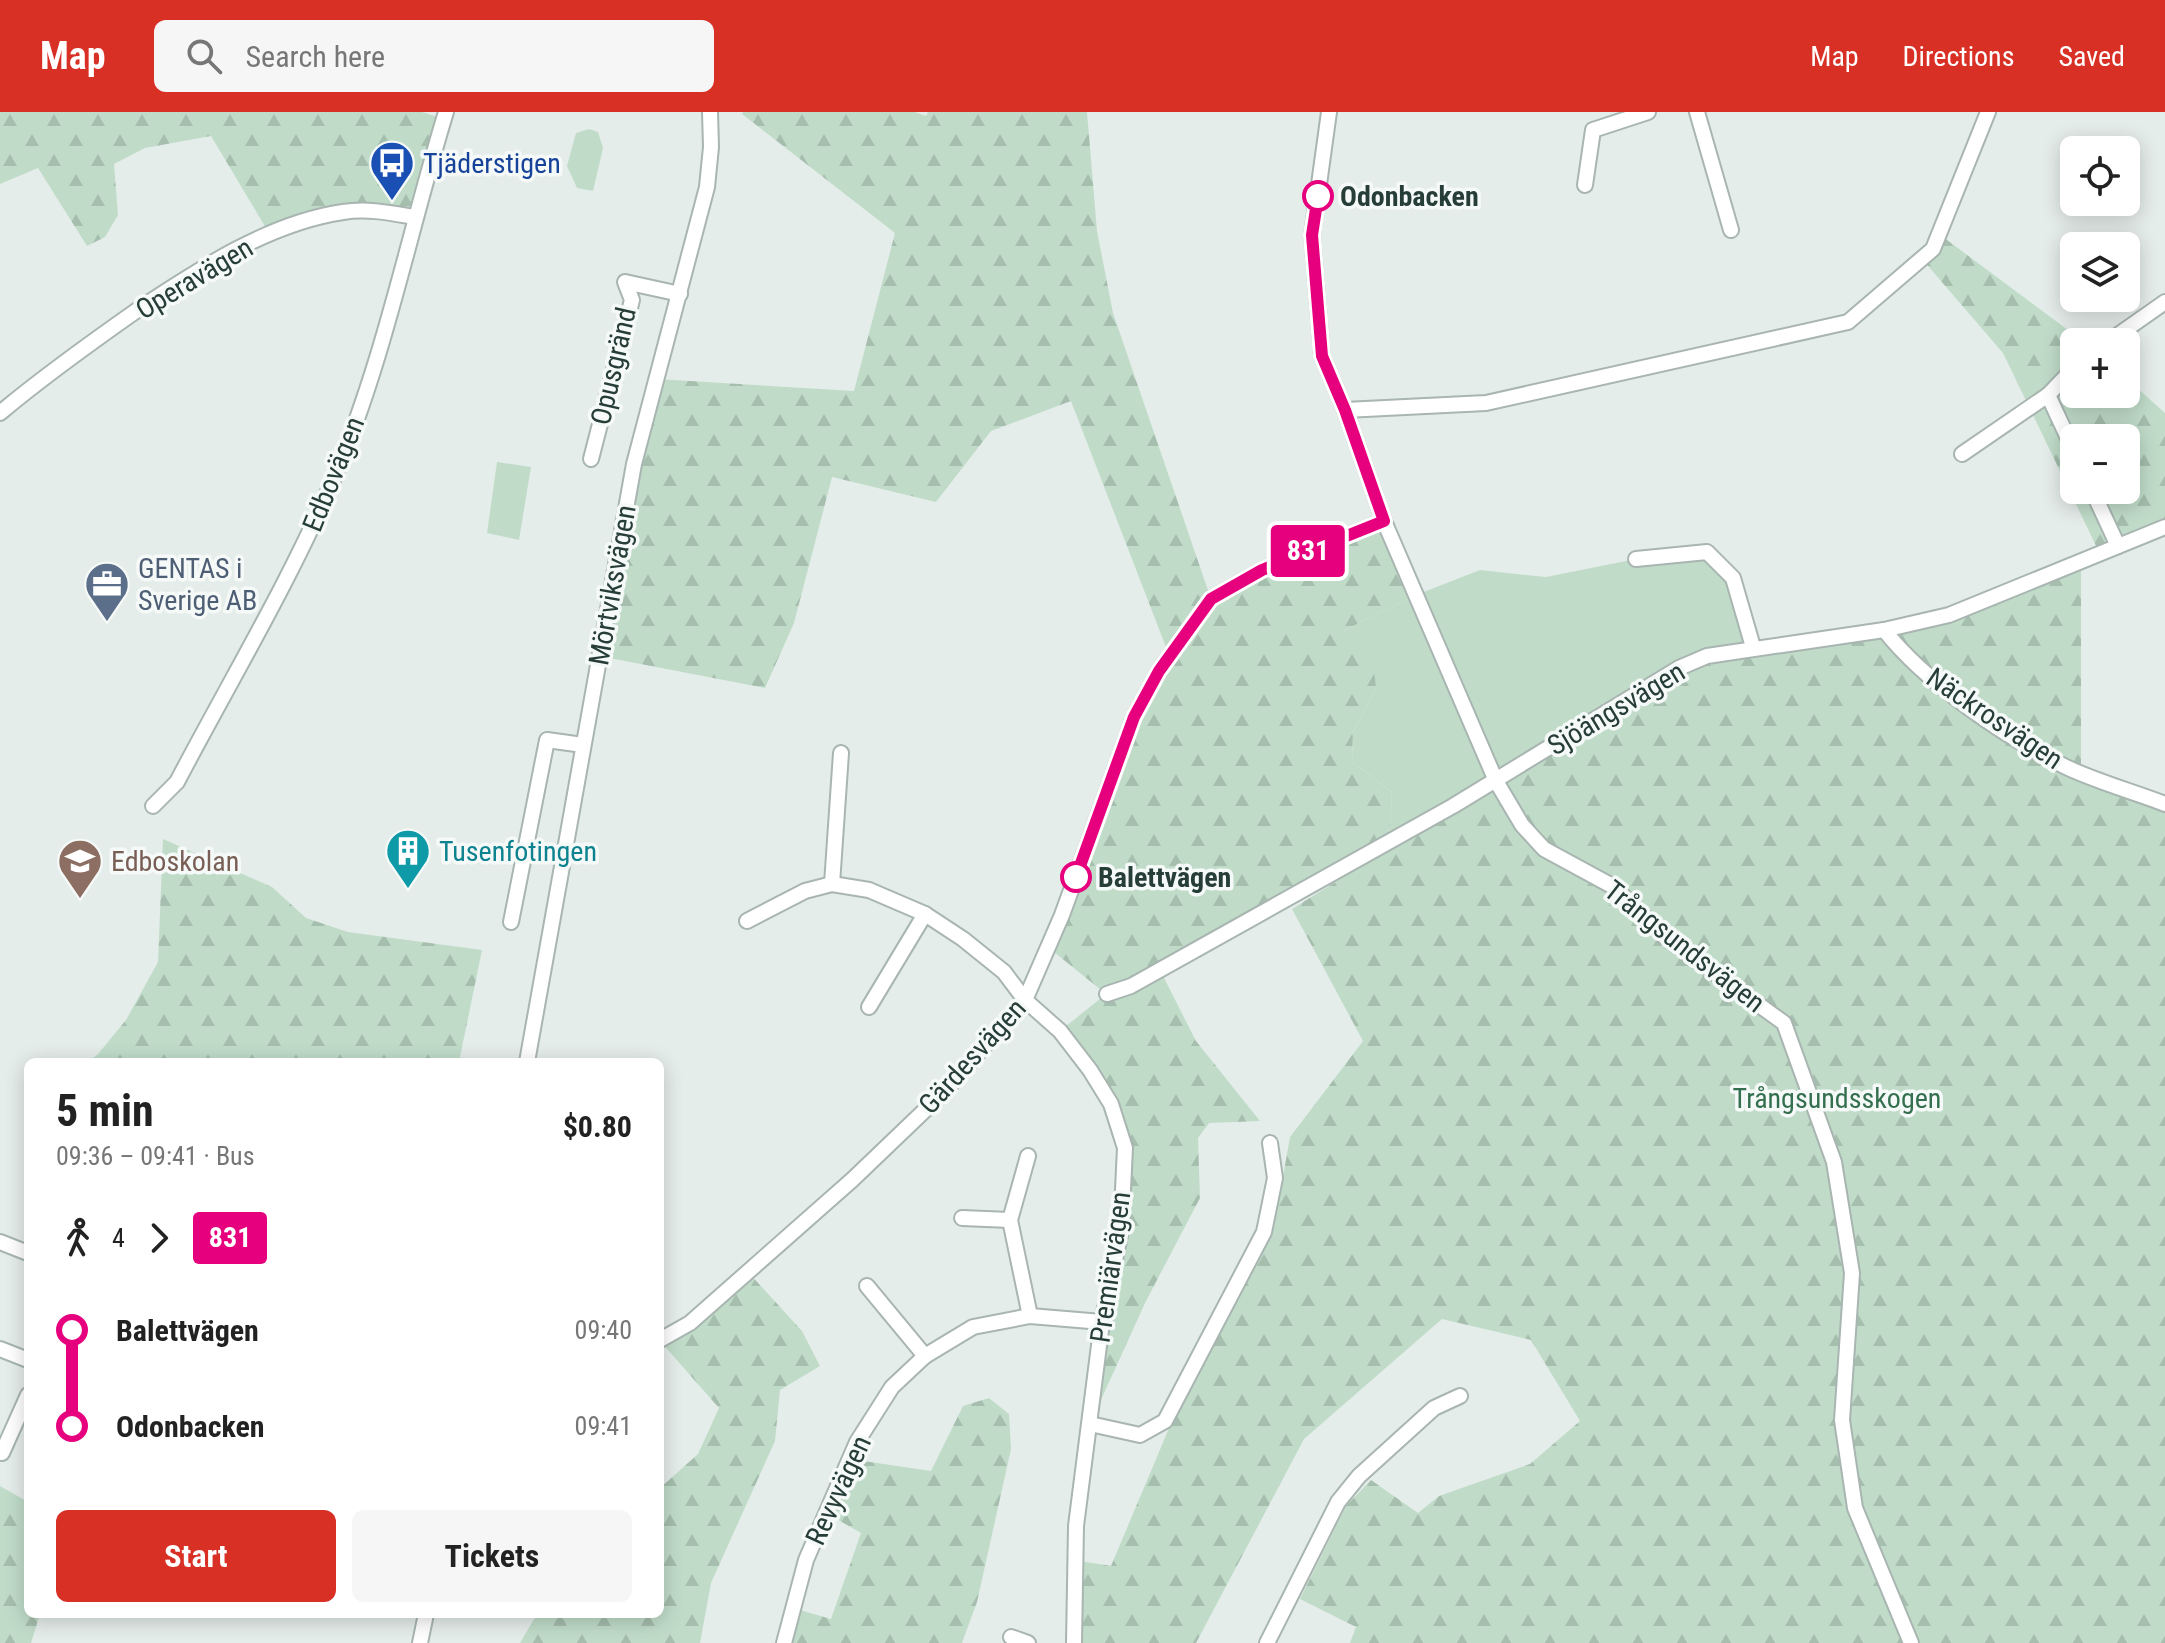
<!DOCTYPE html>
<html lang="en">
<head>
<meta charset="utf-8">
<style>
	body { margin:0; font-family:"Roboto Condensed",sans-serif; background:#f6f6f6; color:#222; height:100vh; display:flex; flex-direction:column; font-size:30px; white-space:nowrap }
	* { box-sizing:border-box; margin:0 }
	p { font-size:26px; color:#767676 }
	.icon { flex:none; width:44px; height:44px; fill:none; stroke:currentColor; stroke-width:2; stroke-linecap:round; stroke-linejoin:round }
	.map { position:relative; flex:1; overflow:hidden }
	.details { position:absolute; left:24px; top:946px; width:640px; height:560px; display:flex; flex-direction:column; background:#fff; border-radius:12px; box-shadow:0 4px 20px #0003 }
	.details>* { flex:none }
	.badge { padding:0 16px; border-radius:6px; font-size:28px; line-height:52px }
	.buttons { position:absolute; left:2060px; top:24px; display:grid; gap:16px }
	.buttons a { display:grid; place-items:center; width:80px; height:80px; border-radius:12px; background:#fff; box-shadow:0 4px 20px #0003; font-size:40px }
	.map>.badge { position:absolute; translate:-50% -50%; box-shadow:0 0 0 4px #fff }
	.legs { display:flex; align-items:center; gap:12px; height:88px; padding:0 32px; font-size:26px }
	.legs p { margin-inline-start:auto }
	.overview { display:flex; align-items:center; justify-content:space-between; height:136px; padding:0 32px }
	h1 { font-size:44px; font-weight:700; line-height:60px }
	.action { display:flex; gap:16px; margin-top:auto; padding:16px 32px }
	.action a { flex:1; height:92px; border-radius:12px; background:#d93025; color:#fff; font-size:32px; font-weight:700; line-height:92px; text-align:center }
	.action a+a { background:#f6f6f6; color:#222 }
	ul { padding:0 32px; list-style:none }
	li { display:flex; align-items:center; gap:28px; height:96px; font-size:30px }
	li i { display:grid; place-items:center; width:12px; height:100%; margin:0 10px; background:currentColor }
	li i::after { content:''; width:20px; height:20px; margin:-10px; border:6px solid; border-radius:50%; background:#fff }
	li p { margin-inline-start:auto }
	li:first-child i { background:linear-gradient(#0000 50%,currentColor 0) }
	li:last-child i { background:linear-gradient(currentColor 50%,#0000 0) }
	header { display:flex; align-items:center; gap:48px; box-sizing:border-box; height:112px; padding:0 40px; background:#d93025; color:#fff }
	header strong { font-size:38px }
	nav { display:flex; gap:44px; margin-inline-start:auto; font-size:28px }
	.search { width:560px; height:72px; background:#f6f6f6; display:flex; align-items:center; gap:20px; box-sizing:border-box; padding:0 28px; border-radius:12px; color:#767676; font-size:30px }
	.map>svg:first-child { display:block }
</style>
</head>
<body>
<header>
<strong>Map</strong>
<div class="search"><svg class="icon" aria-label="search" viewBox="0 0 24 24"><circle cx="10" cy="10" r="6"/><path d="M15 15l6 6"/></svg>Search here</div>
<nav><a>Map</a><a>Directions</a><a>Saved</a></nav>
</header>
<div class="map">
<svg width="2165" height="1531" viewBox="0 0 2165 1531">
	<defs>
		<pattern id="forest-firs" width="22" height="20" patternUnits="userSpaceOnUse" patternTransform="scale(2)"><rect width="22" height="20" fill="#c0dcc9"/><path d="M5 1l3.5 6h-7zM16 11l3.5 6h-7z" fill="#a5bead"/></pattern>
	</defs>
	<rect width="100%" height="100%" fill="#e5edea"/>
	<!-- green -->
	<g fill="#c0dcc9">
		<path d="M589,17L598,20L603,36L593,79L577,76L567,54L576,21Z"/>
		<path d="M497,350L531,355L519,428L487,421Z"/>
		<path d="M1707,440L1733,466L1753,535L1389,729L1392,680L1352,650L1353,620L1376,576L1343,519L1416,483L1480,458L1546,465L1636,447Z"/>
	</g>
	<!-- forest -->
	<g fill="url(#forest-firs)" fill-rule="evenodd">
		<path d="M0,0H422L444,7L415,105L373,98L269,121L211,24L145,36L114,52L118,103L105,125L87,134L38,56L0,72Z"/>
		<path d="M743,0H915L926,4L928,0H1087L1097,119L1113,201L1211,487L1384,409L1416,483L1343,519L1372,540L1376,576L1353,620L1352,650L1392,680L1389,729L1160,858L1196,929L1260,1009L1209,1011L1198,1026L1200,1086L1146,1189L1090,1312L1121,1119L1125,1036L1111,992L1060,919L1106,882L1049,836L1134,605L1169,543L1071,289L991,319L936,390L832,365L794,511L765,576L599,544L657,267L854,279L895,121L742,2Z"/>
		<path d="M1939,122L2084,230H2074V282H2126V266L2165,301V415L2100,442L2003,241L1922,147ZM2074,326H2126V378H2074Z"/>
		<path d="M2081,450V660L2165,692V1531H1350L1356,1515L1300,1487L1346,1394L1371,1368L1418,1401L1439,1384L1530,1352L1580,1309L1531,1228L1442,1207L1304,1327L1196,1531H1075L1073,1448L1111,1454L1175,1302L1256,1152L1276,1104L1290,1025L1363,929L1292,797L1679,556L1949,503Z"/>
		<path d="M163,727L272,775L306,806L348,820L482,838L459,950H88L98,942L126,908L158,850Z"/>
		<path d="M748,1160L802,1219L820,1254L780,1278L775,1329L711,1471L700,1531H520L537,1502H660V1376L698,1342L719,1296L660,1229Z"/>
		<path d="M989,1286L1009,1302L1011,1337L977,1490L962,1531H790L793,1496L831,1507L861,1421L826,1401L850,1347L931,1359L963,1294Z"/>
		<path d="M0,1374L28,1390V1502H40L31,1531H0Z"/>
	</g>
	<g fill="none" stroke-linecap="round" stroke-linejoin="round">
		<!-- street casing -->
		<g stroke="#a8b5b1" stroke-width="18">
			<g id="street">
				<path d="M1329,0L1312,123L1322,244L1345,298L1384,409L1496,669L1522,713L1544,737L1614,775L1665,825L1784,911L1834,1050L1852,1161L1842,1308L1855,1396L1911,1531"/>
				<path d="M1697,0L1731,118"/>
				<path d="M1585,73L1593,18L1648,0"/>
				<path d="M2108,230L2165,190"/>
				<path d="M2048,283L2074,339"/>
				<path d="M1345,298L1486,291L1848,210L1933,137L1988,0"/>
				<path d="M0,301C44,264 89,232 136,199C198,158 268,111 343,100C367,96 391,101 415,105"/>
				<path d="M1962,342L2048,283L2074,256"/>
				<path d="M591,347L632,188L625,170L680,182"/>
				<path d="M2092,378L2118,434"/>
				<path d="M1636,447L1707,440L1733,466L1753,535"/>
				<path d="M1884,518C1926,571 2005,625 2066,655C2095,669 2134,680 2165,692"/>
				<path d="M153,694L177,670C231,567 291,468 336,361C385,245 409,120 446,0"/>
				<path d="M832,772L841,641"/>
				<path d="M747,809L805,779L832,772L869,778L925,802L963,827L1004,860L1025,888L1060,919L1090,958L1111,992L1125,1036L1121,1119L1102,1210L1076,1414L1074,1531"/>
				<path d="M511,810L547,628L583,633"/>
				<path d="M1107,882L1131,874L1453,694L1679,556L1707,544L1884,518L1949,503L2165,415"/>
				<path d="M869,895L925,802"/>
				<path d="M527,950L634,352L707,75L711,35L710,0"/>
				<path d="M1028,1044L1010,1108L1030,1204"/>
				<path d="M962,1106L1010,1108"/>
				<path d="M0,1130L28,1141"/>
				<path d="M867,1174L925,1244"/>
				<path d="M660,1228L690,1211L852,1068L945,979L1025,888L1062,803L1134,605L1159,559L1211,487L1262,458L1384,409"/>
				<path d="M0,1237L28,1248"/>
				<path d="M1090,1312L1140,1323L1165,1309L1264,1120L1275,1066L1270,1031"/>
				<path d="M2,1341L28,1283"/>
				<path d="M1011,1525L1028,1531"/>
				<path d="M420,1531L426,1502"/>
				<path d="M784,1531L806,1448L857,1330L892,1275L925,1244L973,1215L1030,1204L1102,1210"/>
				<path d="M1267,1531L1338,1390L1359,1364L1434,1296L1460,1284"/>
			</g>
		</g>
		<!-- street -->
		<use href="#street" stroke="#fff" stroke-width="14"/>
	</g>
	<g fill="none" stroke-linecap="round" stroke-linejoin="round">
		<!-- line-1 casing -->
		<g stroke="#fff" stroke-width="18">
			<path id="line-1" d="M1076,765L1134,605L1159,559L1211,487L1262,458L1384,409L1345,298L1322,244L1312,123L1318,84"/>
		</g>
		<!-- line-1 -->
		<use href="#line-1" stroke="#e6007e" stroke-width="12"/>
	</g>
	<!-- icons -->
	<defs>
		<g id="bus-pin" transform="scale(2.3)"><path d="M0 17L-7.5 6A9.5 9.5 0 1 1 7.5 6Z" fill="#1a4fb4" stroke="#f5f9f8"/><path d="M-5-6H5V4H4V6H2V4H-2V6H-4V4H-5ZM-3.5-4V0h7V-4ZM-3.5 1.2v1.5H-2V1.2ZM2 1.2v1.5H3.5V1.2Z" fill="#fff"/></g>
		<g id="office-pin" transform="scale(2.3)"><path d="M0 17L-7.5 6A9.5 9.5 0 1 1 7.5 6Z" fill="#5c6f8a" stroke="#f5f9f8"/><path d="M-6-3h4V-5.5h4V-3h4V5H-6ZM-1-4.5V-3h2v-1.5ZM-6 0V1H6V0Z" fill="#fff"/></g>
		<g id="building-pin" transform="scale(2.3)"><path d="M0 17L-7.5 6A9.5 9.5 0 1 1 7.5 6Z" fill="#0f9aa8" stroke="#f5f9f8"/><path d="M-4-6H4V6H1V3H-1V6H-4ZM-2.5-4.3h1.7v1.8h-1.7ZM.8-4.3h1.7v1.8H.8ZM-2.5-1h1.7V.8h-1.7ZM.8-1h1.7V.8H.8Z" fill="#fff"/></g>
		<g id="school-pin" transform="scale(2.3)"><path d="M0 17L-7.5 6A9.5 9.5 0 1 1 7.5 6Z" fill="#8d6e63" stroke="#f5f9f8"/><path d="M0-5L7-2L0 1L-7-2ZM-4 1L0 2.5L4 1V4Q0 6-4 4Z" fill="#fff"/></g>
	</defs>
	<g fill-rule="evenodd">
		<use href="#bus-pin" x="392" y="51"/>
		<use href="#office-pin" x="107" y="472"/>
		<use href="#building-pin" x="408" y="739"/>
		<use href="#school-pin" x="80" y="749"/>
	</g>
	<!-- markers -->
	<g fill="#fff" stroke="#e6007e" stroke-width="4">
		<circle cx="1318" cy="84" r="14"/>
		<circle cx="1076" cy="765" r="14"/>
	</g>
	<g text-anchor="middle" stroke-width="7" stroke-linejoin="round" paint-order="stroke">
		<!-- transit labels -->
		<g font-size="28" fill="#164399" stroke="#f5f9f8" text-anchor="start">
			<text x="423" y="61">Tjäderstigen</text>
		</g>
		<!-- stop labels -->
		<g font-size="28" font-weight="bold" fill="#263d38" stroke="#f5f9f8" text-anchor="start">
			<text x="1340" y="94">Odonbacken</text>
			<text x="1098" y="775">Balettvägen</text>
		</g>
		<!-- street labels -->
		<g font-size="28" fill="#263d38" stroke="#f5f9f8">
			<text transform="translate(194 166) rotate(-31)" y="10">Operavägen</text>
			<text transform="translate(613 254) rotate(-77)" y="10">Opusgränd</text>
			<text transform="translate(333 362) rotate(-68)" y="10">Edbovägen</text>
			<text transform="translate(612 473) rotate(-80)" y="10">Mörtviksvägen</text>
			<text transform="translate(1616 596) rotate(-31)" y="10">Sjöängsvägen</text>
			<text transform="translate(1995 606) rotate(34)" y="10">Näckrosvägen</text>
			<text transform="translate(1685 834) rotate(38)" y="10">Trångsundsvägen</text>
			<text transform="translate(972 944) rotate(-48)" y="10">Gärdesvägen</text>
			<text transform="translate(1110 1155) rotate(-82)" y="10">Premiärvägen</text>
			<text transform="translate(838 1378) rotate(-65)" y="10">Revyvägen</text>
		</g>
		<!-- service labels -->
		<g font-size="28" fill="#4e5e75" stroke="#f5f9f8" text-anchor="start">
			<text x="138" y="466">GENTAS i<tspan x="138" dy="32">Sverige AB</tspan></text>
		</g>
		<!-- culture labels -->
		<g font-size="28" fill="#0d838f" stroke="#f5f9f8" text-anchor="start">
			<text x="439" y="749">Tusenfotingen</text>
		</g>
		<!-- education labels -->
		<g font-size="28" fill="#785e54" stroke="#f5f9f8" text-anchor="start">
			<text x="111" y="759">Edboskolan</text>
		</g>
		<!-- park labels -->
		<g font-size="28" fill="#34704f" stroke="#f5f9f8">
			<text x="1837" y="996">Trångsundsskogen</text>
		</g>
	</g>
</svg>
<div class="buttons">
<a><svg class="icon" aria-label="locate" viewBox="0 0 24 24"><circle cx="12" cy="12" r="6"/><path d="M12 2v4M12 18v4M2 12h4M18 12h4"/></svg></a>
<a><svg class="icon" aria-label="layers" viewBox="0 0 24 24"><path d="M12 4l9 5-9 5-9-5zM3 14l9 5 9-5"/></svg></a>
<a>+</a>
<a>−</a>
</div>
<b class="badge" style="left:1308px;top:439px;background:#e6007e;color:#fff">831</b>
<section class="details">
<div class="overview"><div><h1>5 min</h1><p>09:36 – 09:41 · Bus</p></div><b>$0.80</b></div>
<div class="legs"><svg class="icon" aria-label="walk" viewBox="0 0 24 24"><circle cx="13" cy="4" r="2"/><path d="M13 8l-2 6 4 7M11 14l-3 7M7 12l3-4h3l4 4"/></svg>4<svg class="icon" aria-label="forward" viewBox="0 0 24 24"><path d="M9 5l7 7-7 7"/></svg><b class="badge" style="background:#e6007e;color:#fff">831</b></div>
<ul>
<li><i style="color:#e6007e"></i><b>Balettvägen</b><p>09:40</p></li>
<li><i style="color:#e6007e"></i><b>Odonbacken</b><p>09:41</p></li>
</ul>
<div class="action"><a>Start</a><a>Tickets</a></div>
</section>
</div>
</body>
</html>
